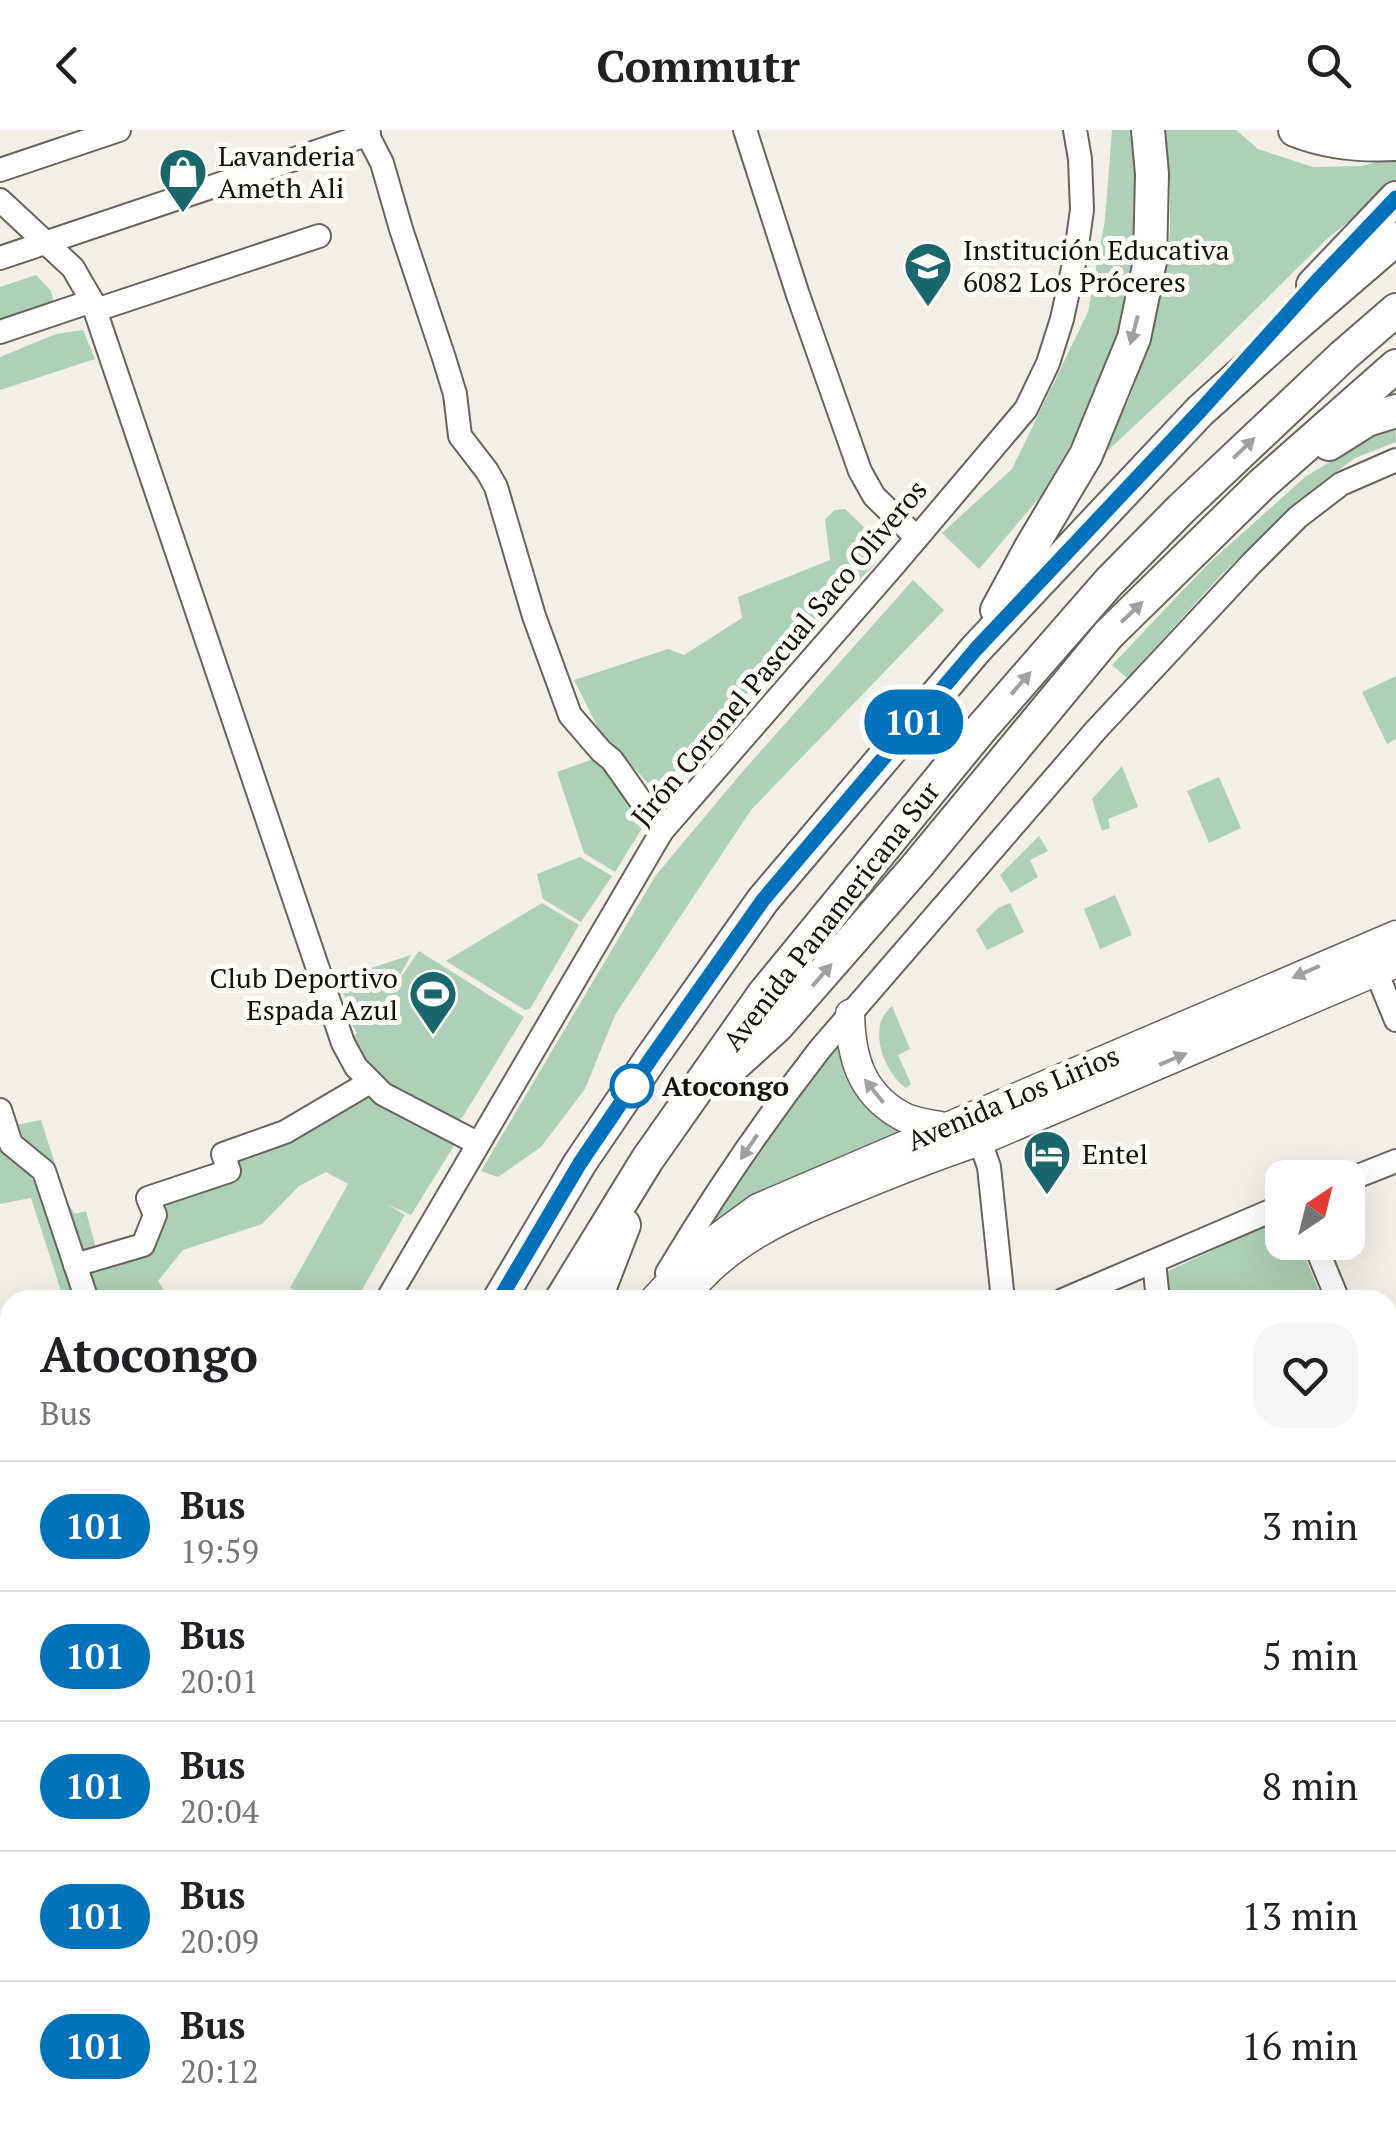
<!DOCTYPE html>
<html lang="en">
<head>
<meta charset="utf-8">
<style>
	body { margin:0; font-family:"PT Serif",serif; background:#f6f6f6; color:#202124; height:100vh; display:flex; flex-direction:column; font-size:38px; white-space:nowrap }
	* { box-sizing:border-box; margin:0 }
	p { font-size:32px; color:#757577 }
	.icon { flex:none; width:55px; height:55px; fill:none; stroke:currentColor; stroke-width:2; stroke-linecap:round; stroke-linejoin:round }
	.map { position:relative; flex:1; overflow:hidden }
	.sheet { position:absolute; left:0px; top:1160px; width:1398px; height:842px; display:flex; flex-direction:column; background:#fff; border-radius:30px 30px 0 0; box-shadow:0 10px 40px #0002 }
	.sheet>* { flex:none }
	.badge { padding:0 20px; border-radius:32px; font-size:35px; line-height:65px }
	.needle { width:65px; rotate:35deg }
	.fabs { position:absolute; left:1265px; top:1030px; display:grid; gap:20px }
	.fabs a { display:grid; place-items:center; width:100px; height:100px; border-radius:20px; background:#fff; box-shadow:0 10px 40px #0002; font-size:50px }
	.map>.badge { position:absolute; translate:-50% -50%; box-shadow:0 0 0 5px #fff }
	.round { display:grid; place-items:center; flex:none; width:105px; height:105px; border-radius:30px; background:#f6f6f6 }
	.overview { display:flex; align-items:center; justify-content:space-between; height:170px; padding:0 40px }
	h1 { font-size:48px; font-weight:700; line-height:75px }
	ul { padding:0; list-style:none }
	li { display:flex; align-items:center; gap:30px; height:130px; padding:0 40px; border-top:2px solid #e0e0e0 }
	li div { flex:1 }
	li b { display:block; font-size:38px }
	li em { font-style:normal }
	li .badge { min-width:110px; font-weight:700; text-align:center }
	header { display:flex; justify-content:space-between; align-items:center; height:130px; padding:0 40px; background:#fff; font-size:45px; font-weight:700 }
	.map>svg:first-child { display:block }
</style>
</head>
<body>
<header><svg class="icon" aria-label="back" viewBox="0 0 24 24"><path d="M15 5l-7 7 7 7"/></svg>Commutr<svg class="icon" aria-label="search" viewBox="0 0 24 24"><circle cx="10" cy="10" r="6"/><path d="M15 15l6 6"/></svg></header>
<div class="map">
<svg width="1396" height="2002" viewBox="0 0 1396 2002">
	<rect width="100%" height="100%" fill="#f2efe8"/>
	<!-- green -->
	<g fill="#aecfb8">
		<path d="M1112,0H1131L1140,30L1136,130L1119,204L1088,285L1040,367L979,439L942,403L1012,339L1088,182L1105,90Z"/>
		<path d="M1163,0H1236L1258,19L1313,37L1362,36L1396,27V54L1328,108L1196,238L1102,326L1129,269L1150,214L1163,156L1170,103V52Z"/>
		<path d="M36,145L51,161L54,174L0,193V157Z"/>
		<path d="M83,200L95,229L0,260V227L56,204Z"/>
		<path d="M1395,296L1396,312L1355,328L1322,352L1269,399L1222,444L1127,548L1112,535L1208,434L1305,347L1351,319Z"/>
		<path d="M845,379C866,400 877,403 874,435L765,544L656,662L599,600L574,550L668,519L684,525L742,488L738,467L830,430L825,389L835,380Z"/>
		<path d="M913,450L944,480L751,680L615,885L585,959L541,1017L498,1047L481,1041L656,745L744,640Z"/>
		<path d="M1396,546V609L1387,614L1362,562Z"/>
		<path d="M599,627L643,691L641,700L615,742L584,723L557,642Z"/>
		<path d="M1122,636L1138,677L1108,689L1110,698L1102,701L1092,669Z"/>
		<path d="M1219,647L1241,698L1209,713L1187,661Z"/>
		<path d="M1039,706L1048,721L1030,730L1038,747L1011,763L1000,745Z"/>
		<path d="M580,727L612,746L581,792L543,769L537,744Z"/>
		<path d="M1115,765L1132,805L1100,819L1084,779Z"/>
		<path d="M542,773L579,795L530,879L525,880L446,831Z"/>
		<path d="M1010,773L1024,802L987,820L976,800L998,778Z"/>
		<path d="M419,821L524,887L462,988L457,990L444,987L387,952L367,933L351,908L357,903L350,891L368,878L379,875L374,873L352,884L337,849L411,825L392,860Z"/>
		<path d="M892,876L910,919L898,925L911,954L906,958C887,944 873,912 882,889C884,884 888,880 892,876Z"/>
		<path d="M838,917L844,920L903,997V1003L708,1098L776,991L833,918Z"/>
		<path d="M363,956L455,1014L411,1085L387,1074L405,1085L356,1170H310L290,1158L348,1054L326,1042L299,1056L262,1094L183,1120L158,1151L170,1170H96L83,1137L145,1120L162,1069Z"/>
		<path d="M41,990L67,1072L75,1084L86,1081L98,1126L77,1132L31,1022L17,995Z"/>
		<path d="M0,999L16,1031L32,1048L54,1087L74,1170H64L31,1068L0,1074Z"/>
		<path d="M1282,1088V1112L1299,1113L1323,1170H1170L1168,1141Z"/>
		<path d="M10,1347V1498L0,1495V1350Z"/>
	</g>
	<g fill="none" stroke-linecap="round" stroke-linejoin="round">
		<!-- minor casing -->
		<g stroke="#67645e" stroke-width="26">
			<g id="minor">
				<path d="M365,0L382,33L401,99L444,228L455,264L460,306L487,341L496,357L534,486L570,585L601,621L612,630L662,701"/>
				<path d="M745,0L798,165L860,341L874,366L917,408"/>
				<path d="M0,40L119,0"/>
				<path d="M0,70L73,138L92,171L343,913L356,937L383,964L477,1013"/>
				<path d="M0,128L369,4"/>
				<path d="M96,180L319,106"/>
				<path d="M0,202L92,171"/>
				<path d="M1371,829L1396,890"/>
				<path d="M0,980L11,1014L44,1041L87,1170"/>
				<path d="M980,1011L989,1037L1003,1170"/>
				<path d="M1348,1050L1396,1031"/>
				<path d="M1314,1112L1338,1170"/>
				<path d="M1154,1132L1158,1170"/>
				<path d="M75,1135L143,1115L155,1085L148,1068L229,1041L223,1024L285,1002L370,952"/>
				<path d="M667,1143C713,1066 765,990 820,919L1096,600L1251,434L1298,387L1341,354L1396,330"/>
				<path d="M387,1170L662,701L894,435L1026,279L1048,233L1062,189L1075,129L1082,80L1080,29L1075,0"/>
				<path d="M1063,1170L1282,1076"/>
				<path d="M1388,1287L1396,1307"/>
				<path d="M1388,1376L1396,1375"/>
				<path d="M1388,1535L1396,1534"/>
				<path d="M1388,1699L1396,1698"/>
				<path d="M1388,1852L1396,1851"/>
				<path d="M446,1992L447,2002"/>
				<path d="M1071,1992L1072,2002"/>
				<path d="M1228,1992L1229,2002"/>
				<path d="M45,2002L48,1992"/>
				<path d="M268,2002L271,1992"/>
				<path d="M410,2002L414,1992"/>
				<path d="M1370,2002L1396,2000"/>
			</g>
		</g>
		<!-- major casing -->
		<g stroke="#67645e" stroke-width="31">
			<g id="major">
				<path d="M850,884C851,926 860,962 900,985C913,993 931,994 946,997"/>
				<path d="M654,1170L698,1122L758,1078L1396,805"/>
				<path d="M683,1170C724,1111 792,1084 856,1058C897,1041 938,1025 980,1011L1396,833"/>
				<path d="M0,1519L10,1523"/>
				<path d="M598,1992L599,2002"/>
				<path d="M680,1992V2002"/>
			</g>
		</g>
		<!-- highway casing -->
		<g stroke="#67645e" stroke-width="36">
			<g id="highway">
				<path d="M1295,0C1328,13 1361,16 1396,14"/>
				<path d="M1313,155L1396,68"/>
				<path d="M1329,314L1367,290L1396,281"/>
				<path d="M997,480L1030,419L1086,325L1134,208L1150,131L1152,44L1148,0"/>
				<path d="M722,946L777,896L917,736L1108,505L1261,355L1396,236"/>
				<path d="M499,1170L580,1033L652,927L763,770L976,519L1200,281L1288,202L1396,109"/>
				<path d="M561,1170L647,1030L763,865L980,600L1109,452L1181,379L1343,226L1396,180"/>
				<path d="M595,1170L624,1095"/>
				<path d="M0,1554L10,1555"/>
				<path d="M135,2002L138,1992"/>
				<path d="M189,2002L192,1992"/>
			</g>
		</g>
		<!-- minor -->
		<use href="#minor" stroke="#fff" stroke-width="22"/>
		<!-- major -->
		<use href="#major" stroke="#fff" stroke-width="28"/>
		<!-- highway -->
		<use href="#highway" stroke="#fff" stroke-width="32"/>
	</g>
	<!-- one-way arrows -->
	<defs><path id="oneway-solid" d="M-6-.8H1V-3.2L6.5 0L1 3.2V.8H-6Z" transform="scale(2.5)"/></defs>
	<g fill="#a1a09f">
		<use href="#oneway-solid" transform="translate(1134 200) rotate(105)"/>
		<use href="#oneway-solid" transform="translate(1244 318) rotate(-44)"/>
		<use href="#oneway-solid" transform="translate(1132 482) rotate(-44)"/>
		<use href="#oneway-solid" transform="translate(1021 553) rotate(-49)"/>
		<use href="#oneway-solid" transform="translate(1306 842) rotate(156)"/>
		<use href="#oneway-solid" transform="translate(822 845) rotate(-49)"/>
		<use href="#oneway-solid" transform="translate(1173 929) rotate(-23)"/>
		<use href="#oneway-solid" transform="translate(874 961) rotate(-129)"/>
		<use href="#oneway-solid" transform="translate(749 1017) rotate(124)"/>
	</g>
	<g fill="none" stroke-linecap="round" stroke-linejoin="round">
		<!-- line casing -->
		<g stroke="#fff" stroke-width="22">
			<path id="line" d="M499,1170L580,1033L652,927L763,770L976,519L1200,281L1317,151L1396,68"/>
		</g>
		<!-- line -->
		<use href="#line" stroke="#0072bc" stroke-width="15"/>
	</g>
	<!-- icons -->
	<defs>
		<g id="shop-pin" transform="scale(2.5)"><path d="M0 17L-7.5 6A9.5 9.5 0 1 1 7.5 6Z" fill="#19676b" stroke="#fffdf8"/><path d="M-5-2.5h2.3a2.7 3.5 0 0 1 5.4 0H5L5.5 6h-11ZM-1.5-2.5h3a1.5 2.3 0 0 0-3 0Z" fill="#fff"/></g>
		<g id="school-pin" transform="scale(2.5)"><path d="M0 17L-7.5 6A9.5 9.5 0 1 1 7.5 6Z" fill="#19676b" stroke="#fffdf8"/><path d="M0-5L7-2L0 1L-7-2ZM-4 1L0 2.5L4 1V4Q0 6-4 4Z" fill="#fff"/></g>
		<g id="stadium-pin" transform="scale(2.5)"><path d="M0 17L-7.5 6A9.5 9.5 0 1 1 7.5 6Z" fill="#19676b" stroke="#fffdf8"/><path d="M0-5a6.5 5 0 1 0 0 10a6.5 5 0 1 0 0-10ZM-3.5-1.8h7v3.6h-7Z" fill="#fff"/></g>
		<g id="hotel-pin" transform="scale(2.5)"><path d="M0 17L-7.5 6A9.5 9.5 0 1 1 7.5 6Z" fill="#19676b" stroke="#fffdf8"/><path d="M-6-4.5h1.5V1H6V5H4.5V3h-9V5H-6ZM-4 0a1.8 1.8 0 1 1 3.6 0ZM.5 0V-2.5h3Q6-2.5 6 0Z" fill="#fff"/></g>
	</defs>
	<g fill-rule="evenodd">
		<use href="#shop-pin" x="183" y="42"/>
		<use href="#school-pin" x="928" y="136"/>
		<use href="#stadium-pin" x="433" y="864"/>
		<use href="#hotel-pin" x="1047" y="1024"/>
	</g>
	<!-- markers -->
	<circle fill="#fff" stroke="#0072bc" stroke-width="5" cx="632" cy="956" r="20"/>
	<g text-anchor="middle" stroke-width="10" stroke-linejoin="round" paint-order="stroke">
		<!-- poi labels -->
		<g font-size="28" fill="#141210" stroke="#fffdf8" text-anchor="start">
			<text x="218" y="36">Lavanderia<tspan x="218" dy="32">Ameth Ali</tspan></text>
			<text x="963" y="130">Institución Educativa<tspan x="963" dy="32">6082 Los Próceres</tspan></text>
			<text x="398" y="858" text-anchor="end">Club Deportivo<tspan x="398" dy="32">Espada Azul</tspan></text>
			<text x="1082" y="1034">Entel</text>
		</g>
		<!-- street labels -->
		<g font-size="28" fill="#141210" stroke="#fffdf8">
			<text transform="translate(779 523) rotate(-50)" y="10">Jirón Coronel Pascual Saco Oliveros</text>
			<text transform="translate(831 786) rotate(-52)" y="10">Avenida Panamericana Sur</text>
			<text transform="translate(1013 968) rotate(-23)" y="10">Avenida Los Lirios</text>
		</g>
		<!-- stop labels -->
		<g font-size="28" font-weight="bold" fill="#141210" stroke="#fffdf8" text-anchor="start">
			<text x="662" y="966">Atocongo</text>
		</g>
	</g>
</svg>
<div class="fabs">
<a><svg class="needle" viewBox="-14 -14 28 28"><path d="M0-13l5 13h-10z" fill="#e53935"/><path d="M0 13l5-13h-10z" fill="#757577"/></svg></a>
</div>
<b class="badge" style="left:914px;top:592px;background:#0072bc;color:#fff">101</b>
<section class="sheet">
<div class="overview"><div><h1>Atocongo</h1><p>Bus</p></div><a class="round"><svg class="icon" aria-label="heart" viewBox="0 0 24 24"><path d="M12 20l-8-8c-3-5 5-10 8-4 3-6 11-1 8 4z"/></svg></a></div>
<ul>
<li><span class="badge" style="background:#0072bc;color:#fff">101</span><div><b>Bus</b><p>19:59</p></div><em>3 min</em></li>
<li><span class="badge" style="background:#0072bc;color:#fff">101</span><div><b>Bus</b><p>20:01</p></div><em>5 min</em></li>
<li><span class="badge" style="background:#0072bc;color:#fff">101</span><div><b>Bus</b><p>20:04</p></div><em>8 min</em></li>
<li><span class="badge" style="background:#0072bc;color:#fff">101</span><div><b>Bus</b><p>20:09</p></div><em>13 min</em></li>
<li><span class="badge" style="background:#0072bc;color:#fff">101</span><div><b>Bus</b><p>20:12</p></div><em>16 min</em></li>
</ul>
</section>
</div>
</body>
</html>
